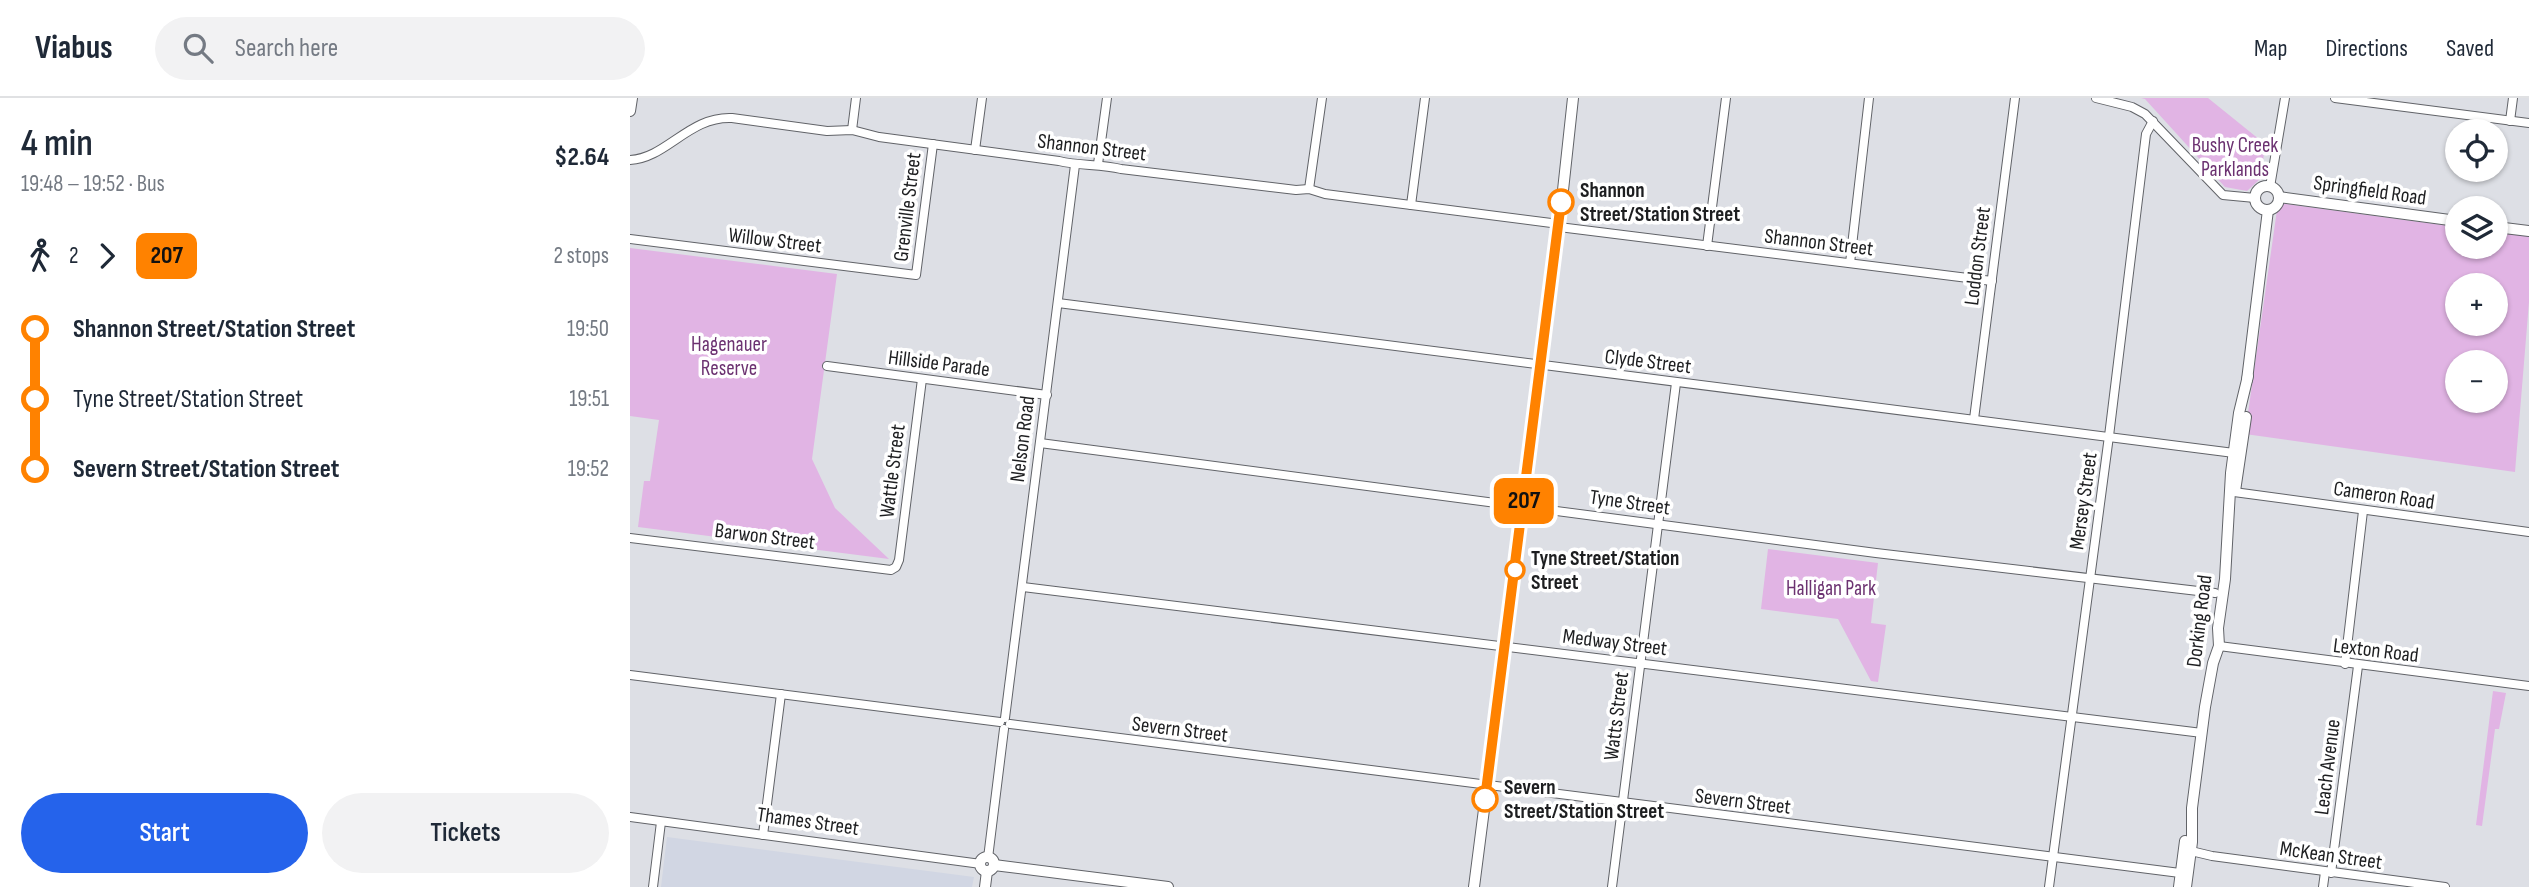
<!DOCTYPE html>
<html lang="en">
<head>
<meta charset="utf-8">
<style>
	body { margin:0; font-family:"Sofia Sans Condensed",sans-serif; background:#f2f2f3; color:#1f2937; height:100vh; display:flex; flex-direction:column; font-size:26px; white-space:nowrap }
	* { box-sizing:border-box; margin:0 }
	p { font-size:23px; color:#747a83 }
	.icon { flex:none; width:38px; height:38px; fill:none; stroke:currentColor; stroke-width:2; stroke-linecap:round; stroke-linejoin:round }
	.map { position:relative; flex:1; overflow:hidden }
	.sheet { display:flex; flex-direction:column; background:#fff; width:630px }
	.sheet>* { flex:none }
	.badge { padding:0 14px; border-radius:10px; font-size:24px; line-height:46px }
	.buttons { position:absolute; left:1815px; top:21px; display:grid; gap:14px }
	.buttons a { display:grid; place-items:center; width:63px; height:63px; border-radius:50%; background:#fff; box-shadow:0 2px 5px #0004; font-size:35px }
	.map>.badge { position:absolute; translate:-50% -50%; box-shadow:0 0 0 4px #fff }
	.legs { display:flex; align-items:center; gap:10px; height:77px; padding:0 21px; font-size:23px }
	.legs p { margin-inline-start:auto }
	.overview { display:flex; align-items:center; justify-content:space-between; height:119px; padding:0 21px }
	h1 { font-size:38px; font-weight:600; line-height:52px }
	.primary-button { display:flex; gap:14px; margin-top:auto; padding:14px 21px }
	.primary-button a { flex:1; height:80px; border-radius:42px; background:#2563eb; color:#fff; font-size:28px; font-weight:600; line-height:80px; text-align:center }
	.primary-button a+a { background:#f2f2f3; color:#1f2937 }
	ul { padding:0 21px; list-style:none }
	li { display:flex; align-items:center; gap:24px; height:70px; font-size:26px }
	li i { display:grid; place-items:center; width:10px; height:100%; margin:0 9px; background:currentColor }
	li i::after { content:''; width:18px; height:18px; margin:-9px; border:5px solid; border-radius:50%; background:#fff }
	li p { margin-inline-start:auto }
	li:first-child i { background:linear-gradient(#0000 50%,currentColor 0) }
	li:last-child i { background:linear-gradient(currentColor 50%,#0000 0) }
	header { display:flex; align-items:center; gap:42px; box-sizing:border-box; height:98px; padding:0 35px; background:#fff; border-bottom:2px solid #e0e1e3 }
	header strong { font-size:33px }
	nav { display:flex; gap:38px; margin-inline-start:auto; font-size:24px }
	.search { width:490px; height:63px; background:#f2f2f3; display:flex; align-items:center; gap:18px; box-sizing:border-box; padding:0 24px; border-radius:38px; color:#747a83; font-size:26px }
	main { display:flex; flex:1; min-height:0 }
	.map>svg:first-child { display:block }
</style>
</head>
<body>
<header>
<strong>Viabus</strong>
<div class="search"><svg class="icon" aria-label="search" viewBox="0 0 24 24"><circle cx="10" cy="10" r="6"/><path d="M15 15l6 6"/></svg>Search here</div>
<nav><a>Map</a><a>Directions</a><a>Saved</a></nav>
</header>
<main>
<section class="sheet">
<div class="overview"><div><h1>4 min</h1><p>19:48 – 19:52 · Bus</p></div><b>$2.64</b></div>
<div class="legs"><svg class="icon" aria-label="walk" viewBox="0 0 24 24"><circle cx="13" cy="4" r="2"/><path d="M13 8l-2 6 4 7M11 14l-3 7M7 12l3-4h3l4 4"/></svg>2<svg class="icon" aria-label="forward" viewBox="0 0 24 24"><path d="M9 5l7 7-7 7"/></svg><b class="badge" style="background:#ff8200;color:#111">207</b><p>2 stops</p></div>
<ul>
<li><i style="color:#ff8200"></i><b>Shannon Street/Station Street</b><p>19:50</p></li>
<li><i style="color:#ff8200"></i><span>Tyne Street/Station Street</span><p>19:51</p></li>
<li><i style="color:#ff8200"></i><b>Severn Street/Station Street</b><p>19:52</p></li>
</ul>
<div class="primary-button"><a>Start</a><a>Tickets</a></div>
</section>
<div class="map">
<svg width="1899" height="789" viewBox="0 0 1899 789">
	<rect width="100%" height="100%" fill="#dddfe5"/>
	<!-- built -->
	<path fill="#d1d6e3" d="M37,739L344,779L342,789H31Z"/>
	<!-- green -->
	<g fill="#e1b4e4" fill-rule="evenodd">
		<path d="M1511,0H1578L1635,46L1631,80L1617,93L1595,89L1515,1Z"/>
		<path d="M1648,105L1827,129V149H1866V134L1899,138V204L1885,374L1615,336ZM1827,187H1866V226H1827ZM1827,264H1866V303H1827Z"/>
		<path d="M0,150L207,176L182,361L205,410L259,461L8,429L14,383H20L29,322L0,318Z"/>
		<path d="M1138,451L1248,465L1241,525L1256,527L1248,584L1241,583L1208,521L1131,511Z"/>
		<path d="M1863,593L1876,595L1869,631H1865L1852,728L1846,727Z"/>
	</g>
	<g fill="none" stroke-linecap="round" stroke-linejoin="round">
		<!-- minor casing -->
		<g stroke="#616368" stroke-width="10">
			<g id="minor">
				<path d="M1466,0L1502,9L1515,16L1593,97L1625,100"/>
				<path d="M1705,0L1899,25"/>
				<path d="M1880,23L1883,0"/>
				<path d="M222,32L226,0"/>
				<path d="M345,52L352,0"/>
				<path d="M0,62C37,60 59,18 102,20L197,33L222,32L249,39L429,63C449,68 470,66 491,71L666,92L679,91L695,96L929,126"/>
				<path d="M468,66L477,0"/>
				<path d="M1640,89L1655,0"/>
				<path d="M679,91L692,0"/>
				<path d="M781,107L795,0"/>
				<path d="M929,129L1362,183"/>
				<path d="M0,141L286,177L303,46"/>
				<path d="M1077,148L1096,0"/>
				<path d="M1220,165L1239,0"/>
				<path d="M428,205L1604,355"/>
				<path d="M197,268L417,297"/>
				<path d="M1344,321L1385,0"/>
				<path d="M410,345L1246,455L1585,495"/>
				<path d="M1604,394L1899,434"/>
				<path d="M0,440L261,472L266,469L269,462L292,281"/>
				<path d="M393,489L1572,635"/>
				<path d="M1589,548L1899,588"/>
				<path d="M1715,566L1733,413"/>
				<path d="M0,577L370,624"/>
				<path d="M375,620L445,67"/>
				<path d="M380,626L1550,775"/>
				<path d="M0,719L351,766"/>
				<path d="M133,737L151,596"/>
				<path d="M1561,753L1582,758L1815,789"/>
				<path d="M358,760L374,631"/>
				<path d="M1701,775L1728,568"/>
				<path d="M23,789L31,724"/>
				<path d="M982,789L1046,285"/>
				<path d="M1419,789L1479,338L1516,36L1523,23"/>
				<path d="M1693,789L1695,774"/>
			</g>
		</g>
		<!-- major casing -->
		<g stroke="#616368" stroke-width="12">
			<g id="major">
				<path d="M0,13L2,0"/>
				<circle cx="1637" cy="100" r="12"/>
				<path d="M1649,99L1827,123"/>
				<path d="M1866,129L1899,133"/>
				<path d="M1617,282L1638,112"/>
				<path d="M1605,393L1616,319"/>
				<circle cx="357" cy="766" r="7"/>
				<path d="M364,767L538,789"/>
				<path d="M355,789L357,773"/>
				<path d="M844,789L929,129L943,0"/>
				<path d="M1549,789L1555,743"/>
				<path d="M1556,789L1562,744V710L1575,609L1583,565L1589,548L1588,530L1595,481L1601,375L1609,315L1618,278"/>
			</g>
		</g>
		<!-- minor -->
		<use href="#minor" stroke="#fff" stroke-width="8"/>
		<!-- major -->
		<use href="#major" stroke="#fff" stroke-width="10"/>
	</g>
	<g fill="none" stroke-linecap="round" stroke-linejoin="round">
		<!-- line-1 casing -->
		<g stroke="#fff" stroke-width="16">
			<path id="line-1" d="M855,701L931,104"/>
		</g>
		<!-- line-1 -->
		<use href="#line-1" stroke="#ff8200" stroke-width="10"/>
	</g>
	<!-- markers -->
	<g fill="#fff" stroke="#ff8200" stroke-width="3.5">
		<circle cx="931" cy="104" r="12"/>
		<circle cx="885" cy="472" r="9"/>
		<circle cx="855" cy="701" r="12"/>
	</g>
	<g text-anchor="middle" stroke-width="7" stroke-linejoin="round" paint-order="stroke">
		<!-- park labels -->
		<g font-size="21" fill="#6c3271" stroke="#fff">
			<text x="1605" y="54">Bushy Creek<tspan x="1605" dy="24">Parklands</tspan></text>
			<text x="99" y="253">Hagenauer<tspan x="99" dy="24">Reserve</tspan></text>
			<text x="1201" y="497">Halligan Park</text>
		</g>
		<!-- street labels -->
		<g font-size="21" fill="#1d1e20" stroke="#fff">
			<text transform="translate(462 49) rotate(7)" y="7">Shannon Street</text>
			<text transform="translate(1740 92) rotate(8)" y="7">Springfield Road</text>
			<text transform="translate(277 109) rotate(-83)" y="7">Grenville Street</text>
			<text transform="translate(145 142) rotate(7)" y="7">Willow Street</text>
			<text transform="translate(1189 144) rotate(7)" y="7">Shannon Street</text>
			<text transform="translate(1347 158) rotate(-83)" y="7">Loddon Street</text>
			<text transform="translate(1018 263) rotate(7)" y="7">Clyde Street</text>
			<text transform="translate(309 265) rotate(7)" y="7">Hillside Parade</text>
			<text transform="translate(392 341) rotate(-83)" y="7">Nelson Road</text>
			<text transform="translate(262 373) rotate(-83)" y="7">Wattle Street</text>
			<text transform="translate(1754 397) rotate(8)" y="7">Cameron Road</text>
			<text transform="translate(1453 403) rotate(-82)" y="7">Mersey Street</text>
			<text transform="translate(1000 404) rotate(8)" y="7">Tyne Street</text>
			<text transform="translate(135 438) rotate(7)" y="7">Barwon Street</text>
			<text transform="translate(1569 523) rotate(-83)" y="7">Dorking Road</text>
			<text transform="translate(985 544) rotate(7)" y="7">Medway Street</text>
			<text transform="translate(1746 552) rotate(7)" y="7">Lexton Road</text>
			<text transform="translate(986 618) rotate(-83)" y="7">Watts Street</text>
			<text transform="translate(550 631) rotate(7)" y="7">Severn Street</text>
			<text transform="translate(1697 669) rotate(-83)" y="7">Leach Avenue</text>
			<text transform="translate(1113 703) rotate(7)" y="7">Severn Street</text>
			<text transform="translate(178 723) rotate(8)" y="7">Thames Street</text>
			<text transform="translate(1701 757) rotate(8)" y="7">McKean Street</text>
		</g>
		<!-- stop labels -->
		<g font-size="21" font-weight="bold" fill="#1d1e20" stroke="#fff" text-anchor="start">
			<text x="950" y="99">Shannon<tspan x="950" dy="24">Street/Station Street</tspan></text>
			<text x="901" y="467">Tyne Street/Station<tspan x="901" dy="24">Street</tspan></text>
			<text x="874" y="696">Severn<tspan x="874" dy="24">Street/Station Street</tspan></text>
		</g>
	</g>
</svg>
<div class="buttons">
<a><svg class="icon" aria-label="locate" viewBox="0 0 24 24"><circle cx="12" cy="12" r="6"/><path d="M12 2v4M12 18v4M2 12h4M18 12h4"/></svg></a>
<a><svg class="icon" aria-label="layers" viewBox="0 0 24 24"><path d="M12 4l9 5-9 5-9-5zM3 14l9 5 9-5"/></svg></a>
<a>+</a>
<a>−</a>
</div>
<b class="badge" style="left:894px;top:403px;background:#ff8200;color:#111">207</b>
</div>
</main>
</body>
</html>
